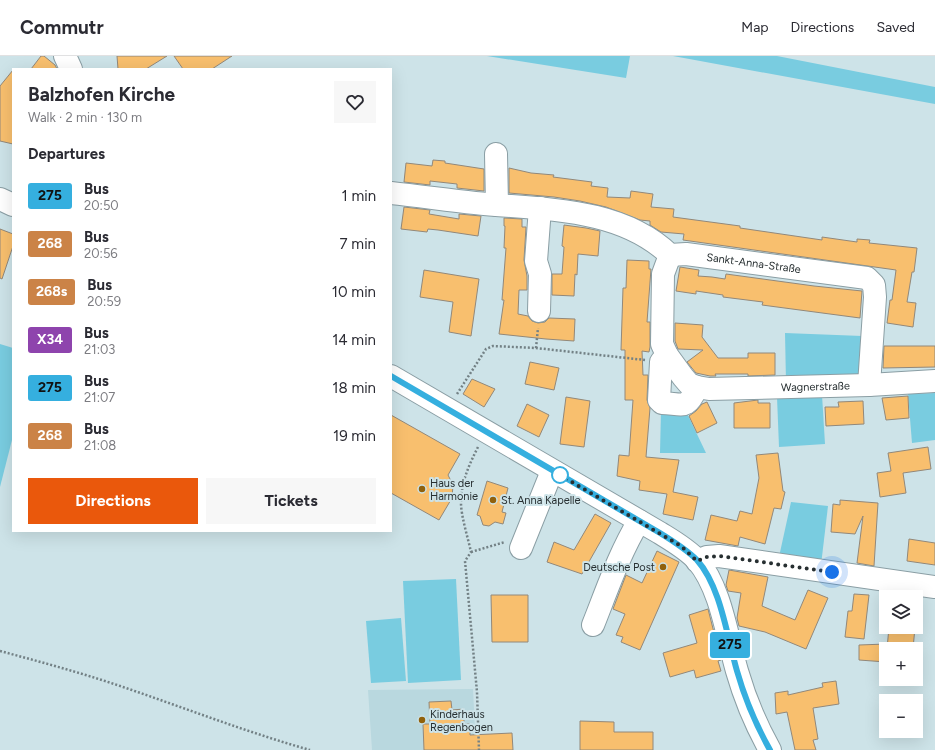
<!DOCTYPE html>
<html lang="en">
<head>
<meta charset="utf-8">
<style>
	body { margin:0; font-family:Figtree,sans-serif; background:#f7f7f7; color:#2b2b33; height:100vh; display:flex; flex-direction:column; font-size:15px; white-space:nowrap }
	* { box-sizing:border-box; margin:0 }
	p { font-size:13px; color:#7c7c81 }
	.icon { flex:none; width:22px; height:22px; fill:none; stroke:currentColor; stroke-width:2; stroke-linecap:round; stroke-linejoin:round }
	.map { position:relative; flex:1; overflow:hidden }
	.details { position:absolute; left:12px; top:12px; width:380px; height:464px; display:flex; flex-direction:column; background:#fff; border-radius:0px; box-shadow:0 4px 16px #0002 }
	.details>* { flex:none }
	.badge { padding:0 8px; border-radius:3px; font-size:14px; line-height:26px }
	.fabs { position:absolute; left:879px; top:534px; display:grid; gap:8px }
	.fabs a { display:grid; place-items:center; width:44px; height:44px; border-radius:0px; background:#fff; box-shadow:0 4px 16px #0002; font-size:20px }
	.you { position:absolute; width:20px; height:20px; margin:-10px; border:3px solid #fff; border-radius:50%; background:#1a73e8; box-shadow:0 0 0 6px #1a73e833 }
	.map>.badge { position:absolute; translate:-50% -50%; box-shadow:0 0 0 2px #fff }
	h2 { padding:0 16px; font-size:15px; line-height:36px }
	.round { display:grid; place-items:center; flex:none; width:42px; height:42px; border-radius:0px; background:#f7f7f7 }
	.head { display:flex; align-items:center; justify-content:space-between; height:68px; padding:0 16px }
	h1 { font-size:19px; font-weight:700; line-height:30px }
	.button { display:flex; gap:8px; margin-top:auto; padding:8px 16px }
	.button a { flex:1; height:46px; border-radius:0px; background:#ea580c; color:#fff; font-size:16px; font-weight:700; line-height:46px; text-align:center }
	.button a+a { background:#f7f7f7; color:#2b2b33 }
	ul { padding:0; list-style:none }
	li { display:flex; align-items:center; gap:12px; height:48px; padding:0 16px }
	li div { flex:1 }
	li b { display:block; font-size:15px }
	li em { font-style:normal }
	li .badge { min-width:44px; font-weight:700; text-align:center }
	header { display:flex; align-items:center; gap:24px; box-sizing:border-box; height:56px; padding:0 20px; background:#fff; border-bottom:1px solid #e1e1e2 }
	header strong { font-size:19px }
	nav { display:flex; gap:22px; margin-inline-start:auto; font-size:14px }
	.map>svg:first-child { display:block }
</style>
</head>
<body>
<header>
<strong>Commutr</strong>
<nav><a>Map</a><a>Directions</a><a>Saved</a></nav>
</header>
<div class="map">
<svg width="935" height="694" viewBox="0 0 935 694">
	<rect width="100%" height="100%" fill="#cde3e8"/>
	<!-- built -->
	<path fill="#b9d8df" d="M473,633L476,694H372L368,634Z"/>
	<!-- green -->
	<g fill="#79cce0">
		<path d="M487,0H630L626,22Z"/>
		<path d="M673,0H777L935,31V48Z"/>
		<path d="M785,277L862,280L860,318L786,326Z"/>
		<path d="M0,288L13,292V380L0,431Z"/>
		<path d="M935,337V384L912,387L908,338Z"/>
		<path d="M822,339L825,388L779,391L777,341Z"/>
		<path d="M685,353L706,397H660L661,354Z"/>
		<path d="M791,446L828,450L821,509L779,501Z"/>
		<path d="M456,523L461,624L408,627L403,525Z"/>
		<path d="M401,562L406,625L371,627L366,565Z"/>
	</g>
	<!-- building -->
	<g fill="#f8bf6e" stroke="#92887a">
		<path d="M41,0H44L55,9L57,13H31Z"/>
		<path d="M117,0H167L146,13H118Z"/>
		<path d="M174,0H232L212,13H183Z"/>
		<path d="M13,14V88L0,85V30Z"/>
		<path d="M433,104L445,105V107L484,113V135L457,132V128L430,125V129L404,126L406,107L432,110Z"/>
		<path d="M509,112L531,117L554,119L553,121L592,126L591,130L608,132L607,141L630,142L631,135L653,138L651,151L674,153L673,161L740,170V172L822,184V181L857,186V183L870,184L869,187L917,192L914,216H912L907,246L916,247L913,271L887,267L890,244H892L896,214L683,184L684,178L661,176L650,169V165L640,164L606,151L580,145L554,141L509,137Z"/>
		<path d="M404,151L430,154L429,158L459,163V158L481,160L478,180L438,174L428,173L427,176L401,173Z"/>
		<path d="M504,162L522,163V171H526L524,204L527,220V234H519L518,258L528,260L532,265L538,267L545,266L549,262L575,263L574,285L546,283L499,278L504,244H502L506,192H504L505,170H504Z"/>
		<path d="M564,169L586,172L600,175L598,200L578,198L577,219L575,218L574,240L552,239V218H562L564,191L562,190Z"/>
		<path d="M0,173L13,178V190L2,223L0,222Z"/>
		<path d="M627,204L649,205V213H651L647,266H650V291L649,296L642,295L643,319H648L647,344L650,352L646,401L679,404L673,436L698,441L693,464L663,458L667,438L639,434L640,425L617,420L619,399L629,400L633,344H625V294H621L623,232H626Z"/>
		<path d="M680,211L699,214L698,220L712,221L725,223L726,218L814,230L862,235L860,262L762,249L763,246L723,241V239L696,235V238L676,235Z"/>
		<path d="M424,214L479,223L471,280L449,276L453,246L420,241Z"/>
		<path d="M675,267L703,269L702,281L718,302H748V297H775V319L748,320V318H715L716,320H710L696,317L687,306L703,294L678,293L675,285Z"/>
		<path d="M884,290H935V311L883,312Z"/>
		<path d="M530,306L559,312L554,334L525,328Z"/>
		<path d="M472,323L495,333L484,351L463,338Z"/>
		<path d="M908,340L909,362L886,364L882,342Z"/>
		<path d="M566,341L590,345L584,391L560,388Z"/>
		<path d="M758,344V347H770V372H734V347Z"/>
		<path d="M863,345L864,368L826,370L825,351H839L838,346Z"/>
		<path d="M707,346L717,367L697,377L689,360L696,355L702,348Z"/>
		<path d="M527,348L549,359L539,381L517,370Z"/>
		<path d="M391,359L460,398L448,419L453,429L452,442L439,464L391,437Z"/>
		<path d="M928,391L931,413L903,417L906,437L880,441L877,417L891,415L888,397Z"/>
		<path d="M778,397L783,435L785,436L781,453L774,452L765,488L740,481L738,490L705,484L711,459L737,465L740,455L752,458L759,422L756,399Z"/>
		<path d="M487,425L508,432L502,456L506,457L503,468L495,466L489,470L483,469L480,460L477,459Z"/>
		<path d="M840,444L878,447L874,510L857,507L863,460L855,478L831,476L833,448L840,449Z"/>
		<path d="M595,458L611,467L582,518L547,506L554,486L574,494Z"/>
		<path d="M909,483L935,487V509L907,505Z"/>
		<path d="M657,495L679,506L640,594L621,586L623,581L616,579L625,558L613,553L626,519L642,527Z"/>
		<path d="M729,514L768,521L762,550L795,564L808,534L828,542L806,593L765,576L739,570L737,562L741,537L728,535L726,529Z"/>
		<path d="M854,538L869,539L864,583L845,581L848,555H852Z"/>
		<path d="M491,539H528V586H492Z"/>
		<path d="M708,553L721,604L718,605L721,615L696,622L694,614L670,621L663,597L697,587L689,559Z"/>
		<path d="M889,571H915L913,593H887Z"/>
		<path d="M886,588V606L859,604V589Z"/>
		<path d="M836,625L839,648L813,652L818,683L813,684L816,694H795L787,656L776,658L775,637L788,635V639L823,631L822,627Z"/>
		<path d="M451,645L452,654L464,653V668H470V679L512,677L513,694H424L423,668H430L429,646Z"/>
		<path d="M580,665L614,666V676H653V694H580Z"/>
	</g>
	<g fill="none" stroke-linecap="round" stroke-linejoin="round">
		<!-- minor casing -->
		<g stroke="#8a9ea4" stroke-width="24">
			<g id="minor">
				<path d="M65,0L71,13"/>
				<path d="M496,98L497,149"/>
				<path id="s1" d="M391,137C419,140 447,144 475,147C541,154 619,150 670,199L686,198L867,222L874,229L875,241L869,329"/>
				<path d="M0,143L13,149"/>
				<path id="s2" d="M670,199L663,218L662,288L667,299L683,321L689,328L697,331L709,333L869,329L935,325"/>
				<path d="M539,255L540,218L536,205L540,152"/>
				<path d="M667,299L661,306L659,344L662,347C684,348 687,354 697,331"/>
				<path d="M391,320L660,477C673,485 687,493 697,504C721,532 727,581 737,615C745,643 756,669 770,694"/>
				<path d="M521,492L552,415"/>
				<path d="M697,505L707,501L719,500L935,531"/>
				<path d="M593,569C607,534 619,498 639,465"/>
			</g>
		</g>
		<!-- path -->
		<g stroke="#738185" stroke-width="2.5" stroke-dasharray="2 2" stroke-linecap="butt">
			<path d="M536,292L538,272"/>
			<path d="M457,338L486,293L493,290L536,292L645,304"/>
			<path d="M478,391C469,409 461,426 461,447C461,460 468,482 471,496L465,505L477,636L479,694"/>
			<path d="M471,496L505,486"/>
			<path d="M0,595C41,606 82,617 123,631C185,652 246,676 310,694"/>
		</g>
		<!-- minor -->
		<use href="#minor" stroke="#fff" stroke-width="22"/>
	</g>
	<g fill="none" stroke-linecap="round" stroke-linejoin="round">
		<!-- line casing -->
		<g stroke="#fff" stroke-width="9">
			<path id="line" d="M391,320L660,477C673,485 686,493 697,504C721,531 727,581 737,615C745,643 756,669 770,694"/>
		</g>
		<!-- line -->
		<use href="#line" stroke="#35afdf" stroke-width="6"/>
		<!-- walk -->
		<path stroke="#272f31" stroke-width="4" stroke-dasharray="0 7.2" d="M560,419L681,490L697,505L707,501L719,500L832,516"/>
	</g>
	<!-- markers -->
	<circle fill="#fff" stroke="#35afdf" stroke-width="2" cx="560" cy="419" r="8"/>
	<g fill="#90610c" stroke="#cde3e8" stroke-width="1.5">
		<circle cx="422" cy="433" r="4"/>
		<circle cx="493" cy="444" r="4"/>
		<circle cx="663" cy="511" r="4"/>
		<circle cx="422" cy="664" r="4"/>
	</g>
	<g text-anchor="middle" stroke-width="4" stroke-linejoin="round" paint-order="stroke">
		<!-- street labels -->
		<g font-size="11" fill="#272f31" stroke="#cde3e8">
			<text dy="4" stroke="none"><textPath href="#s1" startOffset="375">Sankt-Anna-Straße</textPath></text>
			<text dy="4" stroke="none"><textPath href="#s2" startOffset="266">Wagnerstraße</textPath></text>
		</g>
		<!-- poi labels -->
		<g font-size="11" fill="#272f31" stroke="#cde3e8" text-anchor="start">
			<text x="430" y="431">Haus der<tspan x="430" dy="13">Harmonie</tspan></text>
			<text x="501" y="448">St. Anna Kapelle</text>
			<text x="655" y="515" text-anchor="end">Deutsche Post</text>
			<text x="430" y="662">Kinderhaus<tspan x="430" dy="13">Regenbogen</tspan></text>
		</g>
	</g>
</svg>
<div class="fabs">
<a><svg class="icon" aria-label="layers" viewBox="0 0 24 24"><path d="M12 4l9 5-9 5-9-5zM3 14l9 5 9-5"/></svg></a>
<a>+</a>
<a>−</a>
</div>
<div class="you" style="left:832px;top:516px"></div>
<b class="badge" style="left:730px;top:589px;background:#35afdf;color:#111">275</b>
<section class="details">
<div class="head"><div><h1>Balzhofen Kirche</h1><p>Walk · 2 min · 130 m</p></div><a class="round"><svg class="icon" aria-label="heart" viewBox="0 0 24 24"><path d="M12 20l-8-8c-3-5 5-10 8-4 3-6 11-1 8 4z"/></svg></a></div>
<h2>Departures</h2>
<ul>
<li><span class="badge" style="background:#35afdf;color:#111">275</span><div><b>Bus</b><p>20:50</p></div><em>1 min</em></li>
<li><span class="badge" style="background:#cb8347;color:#fff">268</span><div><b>Bus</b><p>20:56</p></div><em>7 min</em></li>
<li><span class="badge" style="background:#cb8347;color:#fff">268s</span><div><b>Bus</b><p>20:59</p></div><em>10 min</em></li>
<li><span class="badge" style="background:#8e44ad;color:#fff">X34</span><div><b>Bus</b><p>21:03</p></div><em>14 min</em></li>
<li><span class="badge" style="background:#35afdf;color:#111">275</span><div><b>Bus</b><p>21:07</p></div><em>18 min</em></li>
<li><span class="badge" style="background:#cb8347;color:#fff">268</span><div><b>Bus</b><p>21:08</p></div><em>19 min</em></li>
</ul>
<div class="button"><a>Directions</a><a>Tickets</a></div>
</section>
</div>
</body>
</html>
